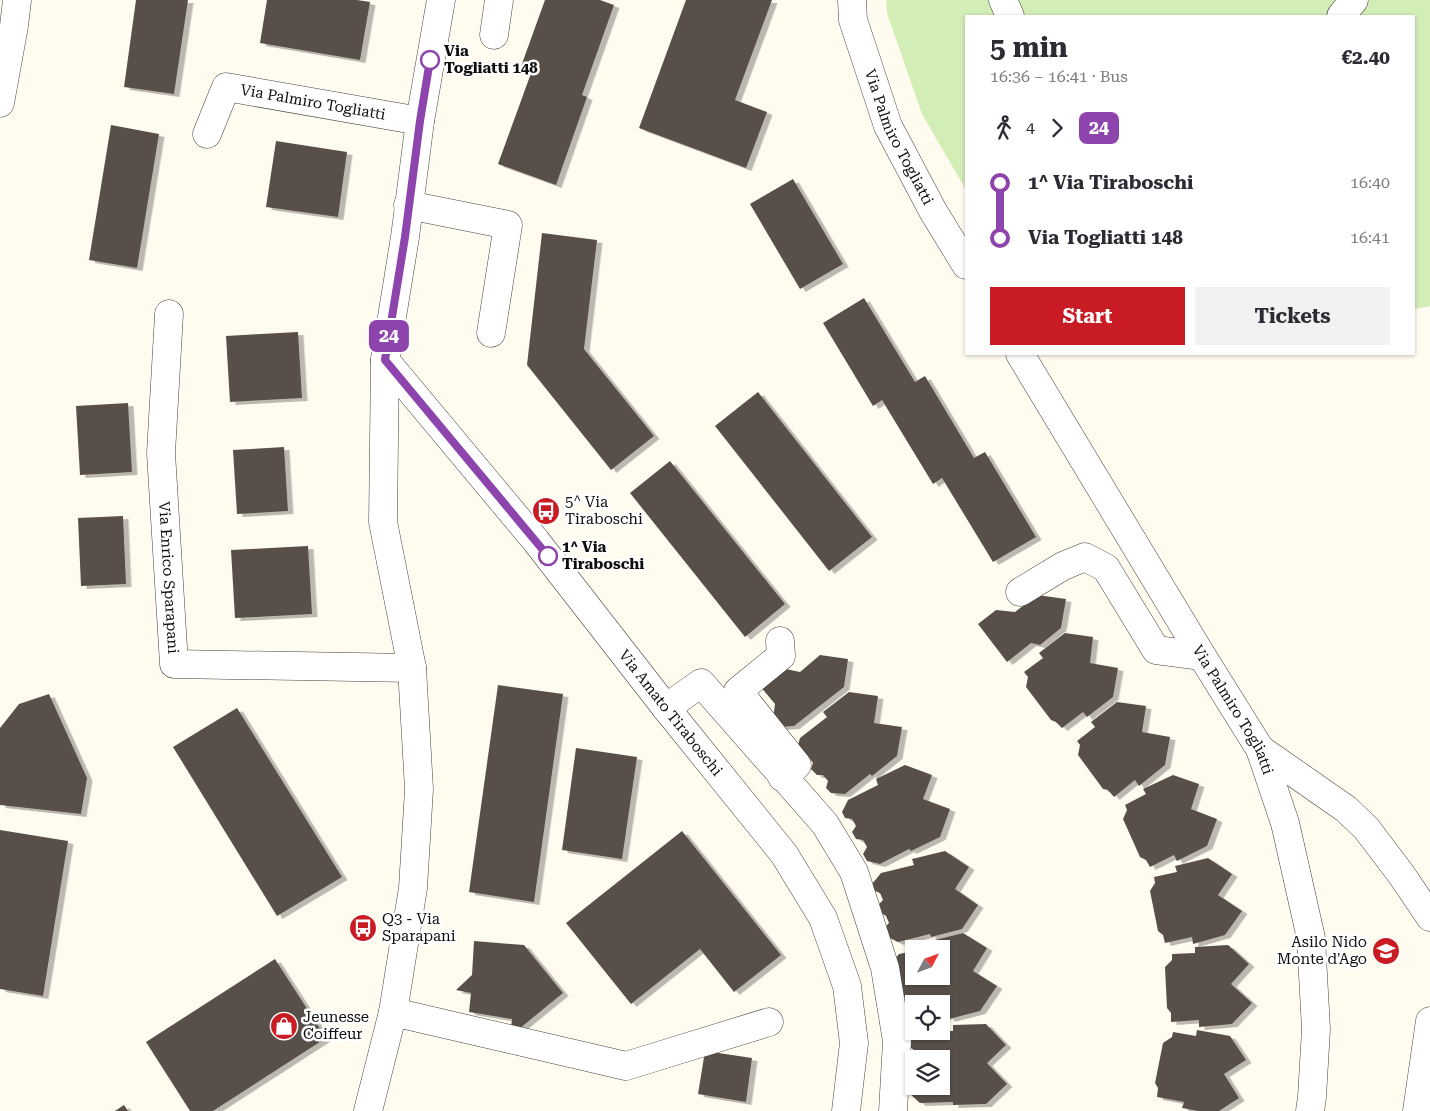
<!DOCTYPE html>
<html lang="en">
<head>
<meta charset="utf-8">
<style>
	body { margin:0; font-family:"Roboto Serif",serif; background:#f2f2f3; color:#2b2b33; height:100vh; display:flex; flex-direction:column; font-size:19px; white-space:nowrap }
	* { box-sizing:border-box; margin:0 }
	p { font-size:16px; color:#7c7c81 }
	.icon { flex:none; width:28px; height:28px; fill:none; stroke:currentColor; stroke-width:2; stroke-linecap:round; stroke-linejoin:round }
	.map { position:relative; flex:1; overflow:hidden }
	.panel { position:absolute; left:965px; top:15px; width:450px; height:340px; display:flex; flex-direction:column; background:#fff; border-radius:0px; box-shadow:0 1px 4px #0004 }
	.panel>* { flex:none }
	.badge { padding:0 10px; border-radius:8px; font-size:18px; line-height:32px }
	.needle { width:32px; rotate:49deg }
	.buttons { position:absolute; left:905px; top:940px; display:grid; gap:10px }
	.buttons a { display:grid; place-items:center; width:45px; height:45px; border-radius:0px; background:#fff; box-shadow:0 1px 4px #0004; font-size:25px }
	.map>.badge { position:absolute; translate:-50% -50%; box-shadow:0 0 0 2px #fff }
	.legs { display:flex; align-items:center; gap:8px; height:55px; padding:0 25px; font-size:16px }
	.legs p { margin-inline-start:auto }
	.head { display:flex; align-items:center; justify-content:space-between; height:85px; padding:0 25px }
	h1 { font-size:28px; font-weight:700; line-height:38px }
	.cta { display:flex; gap:10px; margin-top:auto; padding:10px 25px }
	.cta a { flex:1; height:58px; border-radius:0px; background:#c91b24; color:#fff; font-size:20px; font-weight:700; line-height:58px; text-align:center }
	.cta a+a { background:#f2f2f3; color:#2b2b33 }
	ul { padding:0 25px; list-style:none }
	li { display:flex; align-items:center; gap:18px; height:55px; font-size:19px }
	li i { display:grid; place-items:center; width:8px; height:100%; margin:0 6px; background:currentColor }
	li i::after { content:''; width:12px; height:12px; margin:-6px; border:4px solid; border-radius:50%; background:#fff }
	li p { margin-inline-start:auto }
	li:first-child i { background:linear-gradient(#0000 50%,currentColor 0) }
	li:last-child i { background:linear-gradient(currentColor 50%,#0000 0) }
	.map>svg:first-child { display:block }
</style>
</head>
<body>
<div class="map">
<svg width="1430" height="1111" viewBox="0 0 1430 1111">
	<defs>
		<filter id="shadow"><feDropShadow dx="5.5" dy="3" stdDeviation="0" flood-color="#0004"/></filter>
	</defs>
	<rect width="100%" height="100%" fill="#fffcef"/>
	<!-- green -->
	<path fill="#d3edb6" d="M886,0H1430V306L1414,309V16H966V190L922,114L887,13Z"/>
	<!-- building -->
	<g fill="#584f4a" filter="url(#shadow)">
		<path d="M136,0H188L174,94L124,87Z"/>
		<path d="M267,0H357L370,2L360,60L260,43Z"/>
		<path d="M545,0H600L614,5L582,95L587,97L556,185L498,164L530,76L519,72Z"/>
		<path d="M686,0H772L735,100L767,112L746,168L639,128Z"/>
		<path d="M111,125L159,134L137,268L89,260Z"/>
		<path d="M276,141L347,152L338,217L266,207Z"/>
		<path d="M793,179L843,264L800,289L750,204Z"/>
		<path d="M542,233L597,240L584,349L654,436L611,470L527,365Z"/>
		<path d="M864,298L915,382L925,376L974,458L985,452L1036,537L993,562L942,478L933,484L882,400L873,406L823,323Z"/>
		<path d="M298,332L302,398L230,402L226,336Z"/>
		<path d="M758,392L872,537L829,571L715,426Z"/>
		<path d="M128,403L132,472L80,475L76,406Z"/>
		<path d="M284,447L288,511L237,514L233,450Z"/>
		<path d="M670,461L785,604L745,637L630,493Z"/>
		<path d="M123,516L126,584L81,586L78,518Z"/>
		<path d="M308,546L312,614L235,618L231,550Z"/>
		<path d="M1037,595L1066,599L1061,628L1040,645L1031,643L1007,662L978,624L996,610L1015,612Z"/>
		<path d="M1065,633L1093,637L1090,663L1118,668L1113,697L1087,717L1083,712L1062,728L1056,722L1051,720L1026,687L1028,677L1024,672L1043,658L1039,653Z"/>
		<path d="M820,655L848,659L844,687L794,726L778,727L773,720L775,704L760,686L781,668L800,672Z"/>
		<path d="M498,685L563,694L534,902L469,892Z"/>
		<path d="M849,692L878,696L874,723L902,727L897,756L872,776L870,774L845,794L831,793L826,788L828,781L823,775H817L811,769L813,763L808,756L801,757L796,752L800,738L827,717L823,712Z"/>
		<path d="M49,694L87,778L81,814L0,805V728L19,704Z"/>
		<path d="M1117,702L1146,706L1142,732L1170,737L1165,765L1139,786L1135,780L1114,797L1108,790L1103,789L1078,755L1080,745L1077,741L1095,727L1091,722Z"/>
		<path d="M237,708L342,877L277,916L173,747Z"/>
		<path d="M576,748L637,757L622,859L562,850Z"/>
		<path d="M905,765L932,775L923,799L950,809L940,837L911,851L909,849L880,864L867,861L863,854L867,847L863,840L856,839L852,832L856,826L852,819L845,818L842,812L848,800L878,785L876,779Z"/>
		<path d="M1173,775L1199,784L1191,809L1217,819L1207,846L1177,861L1174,855L1150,867L1146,860L1140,857L1123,819L1127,810L1125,805L1146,794L1143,789Z"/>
		<path d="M0,830L68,841L43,996L0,989Z"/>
		<path d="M682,831L781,955L734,992L700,949L631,1004L566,923Z"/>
		<path d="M945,851L969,867L955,889L978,905L962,929L931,937L930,934L898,942L886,936L884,928L889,923L886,916L881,913L878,905L883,900L880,893L873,890L872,884L881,873L914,865L912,859Z"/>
		<path d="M1208,858L1232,874L1218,895L1242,911L1225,935L1193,944L1192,937L1165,943L1163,935L1158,931L1150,891L1155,883L1154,877L1177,872L1175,866Z"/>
		<path d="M963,933L987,948L973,971L997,986L980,1011L949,1019L948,1016L941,1018V1004H914V1023L905,1018L903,1010L907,1005L905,997L899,995L890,965L899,954L914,951V976H941V949L927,948L932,947L931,941Z"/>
		<path d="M474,941L524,945L563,993L519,1029L511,1028L512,1019L469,1012L471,993L456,990L472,975Z"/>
		<path d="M1228,945L1249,964L1231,984L1252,1003L1232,1024L1199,1027V1020L1171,1022V1013L1167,1008L1165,967L1172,960V954L1195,953V947Z"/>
		<path d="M275,959L326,1038L213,1111H190L146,1042Z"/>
		<path d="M986,1024L1006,1045L987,1063L1007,1084L986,1104L953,1105V1102L920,1103L910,1094V1086L914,1083V1086H941V1059H915L914,1050L908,1046V1040L919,1031H953V1025Z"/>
		<path d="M1197,1030L1230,1036L1246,1060L1224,1074L1239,1098L1219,1111H1198L1182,1108L1184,1102L1157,1097L1158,1088L1155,1083L1163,1043L1172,1037L1173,1032L1196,1036Z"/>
		<path d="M705,1051L752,1058L746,1102L698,1094Z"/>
		<path d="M914,1059V1073L910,1070L909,1063Z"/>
		<path d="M124,1105L128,1111H115Z"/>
	</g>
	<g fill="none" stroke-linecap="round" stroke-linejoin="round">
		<!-- minor casing -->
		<g stroke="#414141" stroke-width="29">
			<g id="minor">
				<path id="s1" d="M852,0L853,20L888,126L933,211L966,265"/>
				<path d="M1003,0L1010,16"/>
				<path d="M1341,16L1354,0"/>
				<path d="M494,35L499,0"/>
				<path d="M0,103L14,26L17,0"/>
				<path id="s2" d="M207,134L226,87L420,121"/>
				<path d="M408,205L508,225L491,333"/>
				<path id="s3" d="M169,314L161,453L174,664L412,668"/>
				<path id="s4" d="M1020,354L1202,656L1260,749L1285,823L1311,938L1316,1029L1312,1097L1310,1111"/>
				<path id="s5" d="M385,360L536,541L666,708L784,854L823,918L847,986L854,1043L846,1111"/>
				<path d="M1020,592L1063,566L1085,557L1106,568L1156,650L1202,656"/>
				<path d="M780,641L781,656L738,691L797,765L782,777"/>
				<path d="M666,708L701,683L825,824L854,872L885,968L897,1041L893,1111"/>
				<path d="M1260,749L1346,809L1366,828L1401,874L1430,917"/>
				<path d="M393,1012L626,1066L769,1022"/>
				<path d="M368,1111L393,1012L413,888L419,789L412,668L383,522L385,360L405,237L420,121L441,0"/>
				<path d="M1417,1111L1430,1021"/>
			</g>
		</g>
		<!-- minor -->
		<use href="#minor" stroke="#fff" stroke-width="28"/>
	</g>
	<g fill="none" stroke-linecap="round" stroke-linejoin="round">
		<!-- line-1 casing -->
		<g stroke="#fff" stroke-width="11">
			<path id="line-1" d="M430,60L420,121L405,237L385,360L548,556"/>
		</g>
		<!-- line-1 -->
		<use href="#line-1" stroke="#8e44ad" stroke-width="8"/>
	</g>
	<!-- icons -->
	<defs>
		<g id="bus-disc" transform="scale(1.4375)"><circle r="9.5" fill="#c91b24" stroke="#fff"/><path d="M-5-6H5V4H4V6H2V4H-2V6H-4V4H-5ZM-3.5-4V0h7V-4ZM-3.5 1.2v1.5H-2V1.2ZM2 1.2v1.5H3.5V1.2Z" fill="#fff"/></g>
		<g id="school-disc" transform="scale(1.4375)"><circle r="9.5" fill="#c91b24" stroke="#fff"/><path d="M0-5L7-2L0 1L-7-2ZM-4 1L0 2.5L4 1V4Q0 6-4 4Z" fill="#fff"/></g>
		<g id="shop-disc" transform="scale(1.4375)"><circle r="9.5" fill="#c91b24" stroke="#fff"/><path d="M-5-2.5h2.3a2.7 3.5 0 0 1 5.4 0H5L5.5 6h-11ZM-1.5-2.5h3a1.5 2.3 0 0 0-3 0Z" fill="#fff"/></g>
	</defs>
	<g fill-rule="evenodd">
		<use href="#bus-disc" x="546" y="511"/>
		<use href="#bus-disc" x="363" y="928"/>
		<use href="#school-disc" x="1386" y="951"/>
		<use href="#shop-disc" x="284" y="1026"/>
	</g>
	<!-- markers -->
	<g fill="#fff" stroke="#8e44ad" stroke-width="2.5">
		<circle cx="430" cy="60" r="9"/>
		<circle cx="548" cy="556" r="9"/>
	</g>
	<g text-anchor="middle" stroke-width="5" stroke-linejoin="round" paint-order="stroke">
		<!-- stop labels -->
		<g font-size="15" font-weight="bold" fill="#0e0e0e" stroke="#fff" text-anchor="start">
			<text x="444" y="56">Via<tspan x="444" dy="17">Togliatti 148</tspan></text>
			<text x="562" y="552">1^ Via<tspan x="562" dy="17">Tiraboschi</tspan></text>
		</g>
		<!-- street labels -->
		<g font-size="15" fill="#0e0e0e" stroke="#fff">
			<text dy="5" stroke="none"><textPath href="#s2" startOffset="139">Via Palmiro Togliatti</textPath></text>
			<text dy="5" stroke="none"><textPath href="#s1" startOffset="146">Via Palmiro Togliatti</textPath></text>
			<text dy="5" stroke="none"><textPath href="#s3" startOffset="264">Via Enrico Sparapani</textPath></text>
			<text dy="5" stroke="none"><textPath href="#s4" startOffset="415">Via Palmiro Togliatti</textPath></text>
			<text dy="5" stroke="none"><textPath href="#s5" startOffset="454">Via Amato Tiraboschi</textPath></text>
		</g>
		<!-- poi labels -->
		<g font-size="15" fill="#0e0e0e" stroke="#fff" text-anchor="start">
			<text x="565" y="507">5^ Via<tspan x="565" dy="17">Tiraboschi</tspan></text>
			<text x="382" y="924">Q3 - Via<tspan x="382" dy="17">Sparapani</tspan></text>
			<text x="1367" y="947" text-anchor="end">Asilo Nido<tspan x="1367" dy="17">Monte d'Ago</tspan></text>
			<text x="303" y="1022">Jeunesse<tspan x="303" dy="17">Coiffeur</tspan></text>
		</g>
	</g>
</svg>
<div class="buttons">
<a><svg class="needle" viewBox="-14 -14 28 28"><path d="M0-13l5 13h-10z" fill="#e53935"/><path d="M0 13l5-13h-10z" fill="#7c7c81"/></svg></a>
<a><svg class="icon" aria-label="locate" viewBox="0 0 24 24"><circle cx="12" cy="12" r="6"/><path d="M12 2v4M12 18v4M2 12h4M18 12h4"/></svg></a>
<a><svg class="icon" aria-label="layers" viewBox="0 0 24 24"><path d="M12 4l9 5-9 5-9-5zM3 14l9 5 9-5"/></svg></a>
</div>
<b class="badge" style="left:389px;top:336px;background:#8e44ad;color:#fff">24</b>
<section class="panel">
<div class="head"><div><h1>5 min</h1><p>16:36 – 16:41 · Bus</p></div><b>€2.40</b></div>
<div class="legs"><svg class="icon" aria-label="walk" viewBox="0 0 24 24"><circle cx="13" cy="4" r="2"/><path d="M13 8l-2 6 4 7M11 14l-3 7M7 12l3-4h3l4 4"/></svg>4<svg class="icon" aria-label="forward" viewBox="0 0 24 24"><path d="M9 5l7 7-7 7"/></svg><b class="badge" style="background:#8e44ad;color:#fff">24</b></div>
<ul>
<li><i style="color:#8e44ad"></i><b>1^ Via Tiraboschi</b><p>16:40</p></li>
<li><i style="color:#8e44ad"></i><b>Via Togliatti 148</b><p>16:41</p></li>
</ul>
<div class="cta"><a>Start</a><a>Tickets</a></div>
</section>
</div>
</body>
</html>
